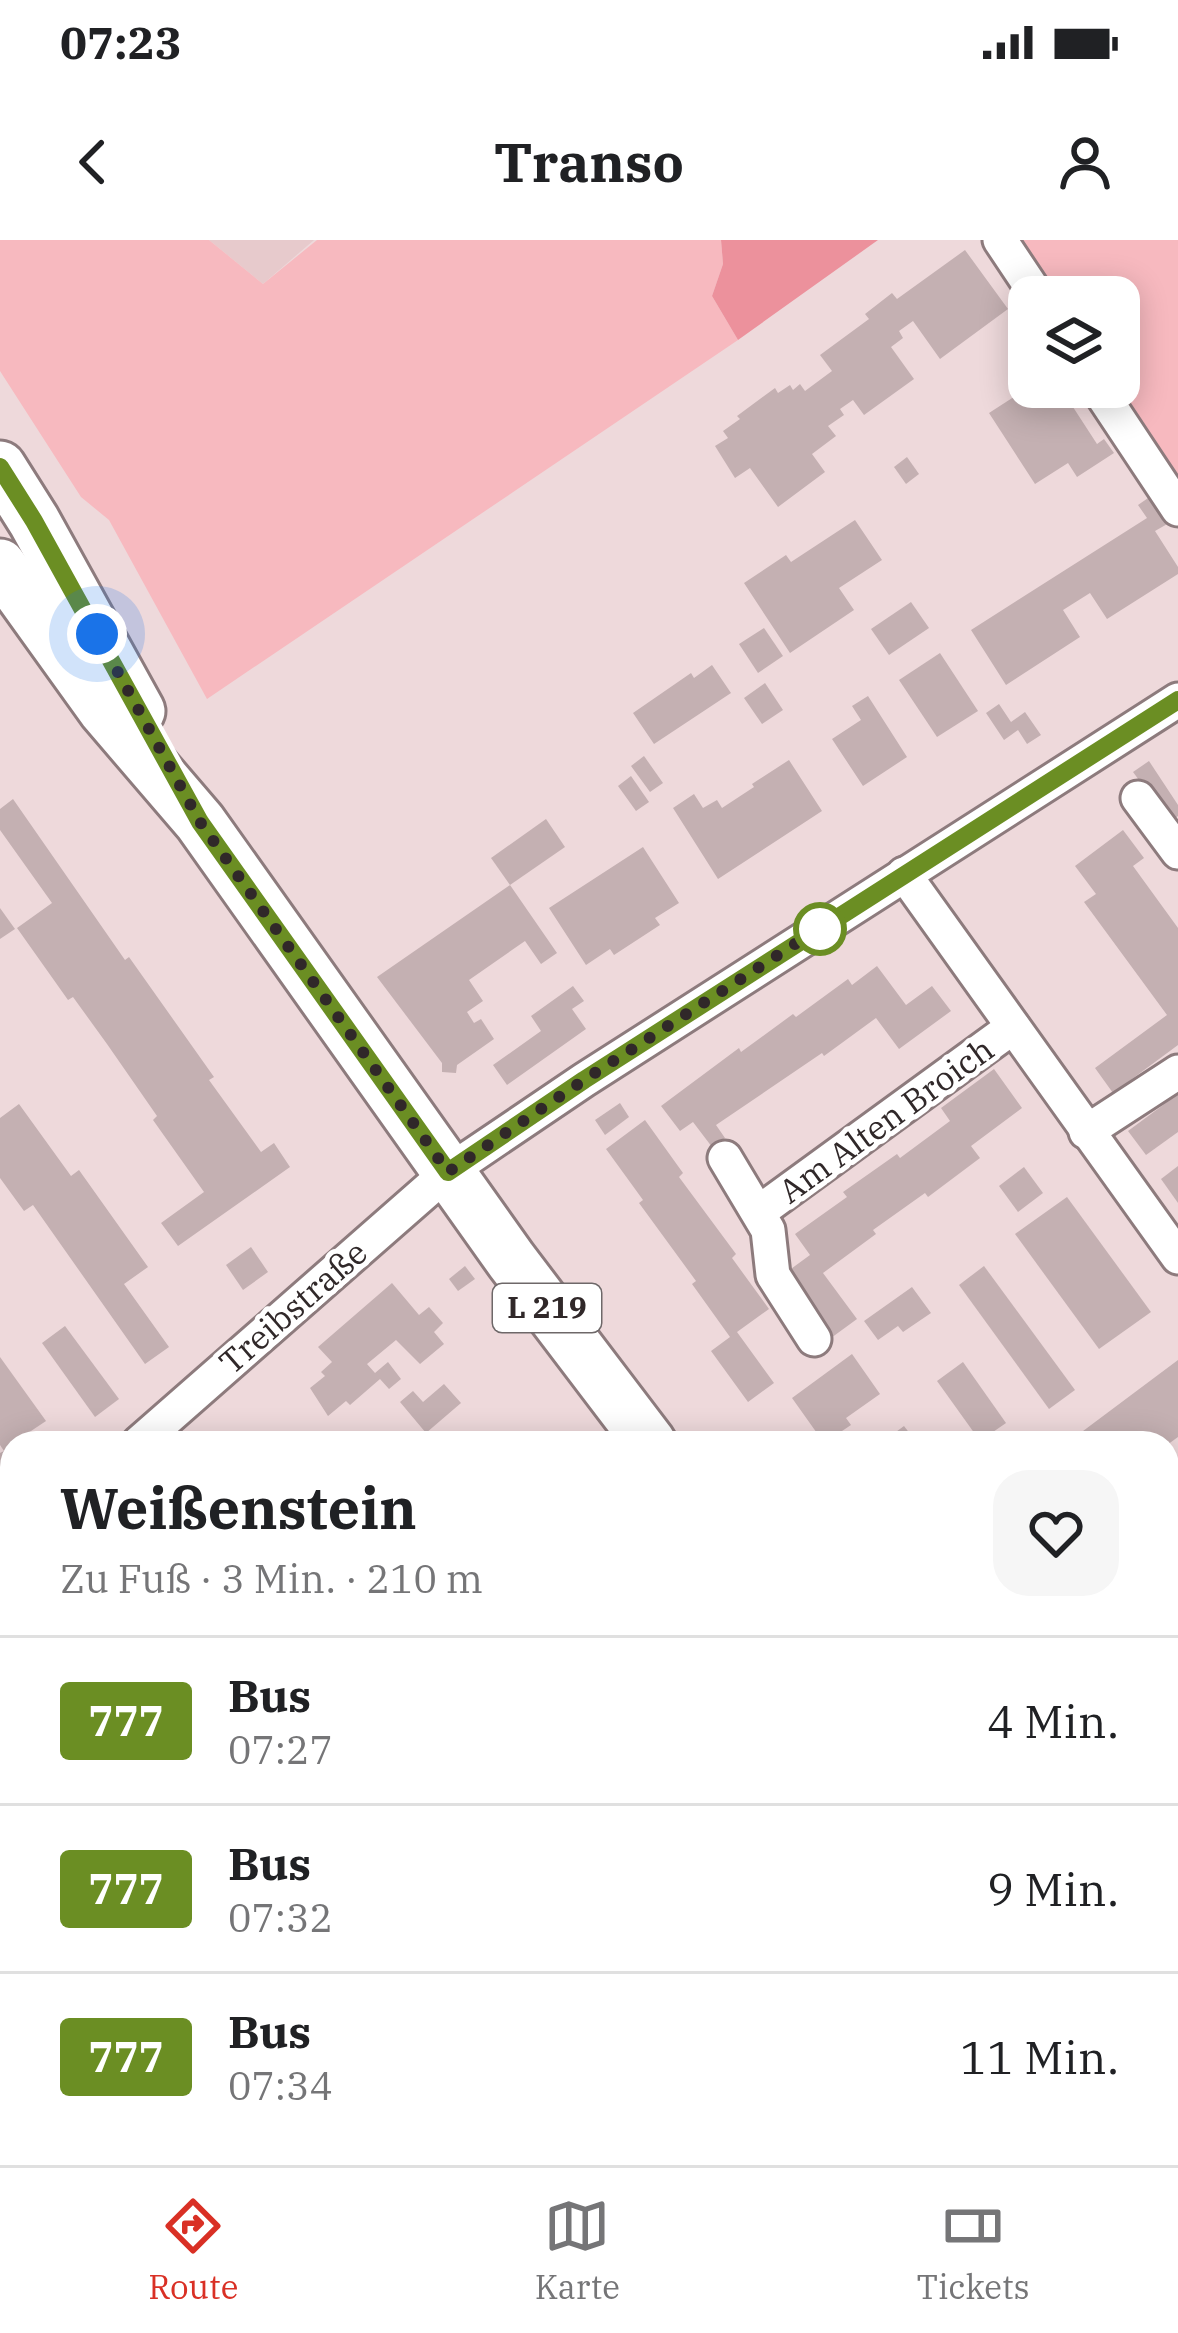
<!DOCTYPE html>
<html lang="de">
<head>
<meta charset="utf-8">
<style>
	body { margin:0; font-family:"IBM Plex Serif",serif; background:#f6f6f6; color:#202124; height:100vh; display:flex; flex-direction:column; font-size:45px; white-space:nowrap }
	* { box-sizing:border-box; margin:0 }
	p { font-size:39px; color:#757577 }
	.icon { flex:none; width:66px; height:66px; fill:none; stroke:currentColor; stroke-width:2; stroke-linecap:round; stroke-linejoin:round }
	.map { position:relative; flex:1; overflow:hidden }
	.drawer { position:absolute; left:0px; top:1191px; width:1179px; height:735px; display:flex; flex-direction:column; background:#fff; border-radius:36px 36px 0 0; box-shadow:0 6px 30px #0003 }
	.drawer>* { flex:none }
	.badge { padding:0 24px; border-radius:9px; font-size:42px; line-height:78px }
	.fabs { position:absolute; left:1008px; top:36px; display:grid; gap:24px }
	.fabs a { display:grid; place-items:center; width:132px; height:132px; border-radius:24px; background:#fff; box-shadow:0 6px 30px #0003; font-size:60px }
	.you { position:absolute; width:60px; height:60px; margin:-30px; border:9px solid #fff; border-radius:50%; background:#1a73e8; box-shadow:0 0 0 18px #1a73e833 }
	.map>.badge { position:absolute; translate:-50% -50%; box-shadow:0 0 0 6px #fff }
	.round { display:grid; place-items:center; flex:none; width:126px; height:126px; border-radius:36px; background:#f6f6f6 }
	.headline { display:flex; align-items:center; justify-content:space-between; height:204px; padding:0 60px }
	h1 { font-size:57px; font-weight:700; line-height:90px }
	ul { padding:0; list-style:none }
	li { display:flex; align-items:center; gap:36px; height:168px; padding:0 60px; border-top:3px solid #e0e0e0 }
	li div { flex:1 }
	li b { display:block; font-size:45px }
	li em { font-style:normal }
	li .badge { min-width:132px; font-weight:700; text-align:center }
	.status { display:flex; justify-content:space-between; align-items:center; height:84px; padding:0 60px; background:#fff; direction:ltr }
	.status svg { height:33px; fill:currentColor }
	header { display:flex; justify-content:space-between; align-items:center; height:156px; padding:0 60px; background:#fff; font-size:54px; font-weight:700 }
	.tabs { display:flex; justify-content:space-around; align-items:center; height:168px; border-top:3px solid #e0e0e0; background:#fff; font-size:33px; color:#757577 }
	.tabs a { display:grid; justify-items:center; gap:6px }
	.tabs .active { color:#d93025 }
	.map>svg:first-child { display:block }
</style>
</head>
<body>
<div class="status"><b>07:23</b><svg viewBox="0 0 49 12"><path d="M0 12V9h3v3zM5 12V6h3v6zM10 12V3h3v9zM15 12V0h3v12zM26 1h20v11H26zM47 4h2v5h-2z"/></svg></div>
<header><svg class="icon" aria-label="back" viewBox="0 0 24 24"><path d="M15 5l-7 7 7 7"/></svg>Transo<svg class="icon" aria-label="person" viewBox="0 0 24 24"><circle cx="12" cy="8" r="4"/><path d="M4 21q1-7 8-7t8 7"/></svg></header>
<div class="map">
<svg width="1178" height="1925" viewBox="0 0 1178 1925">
	<rect width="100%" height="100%" fill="#eed9db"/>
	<!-- built -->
	<path fill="#e7cacc" d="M209,0H314L263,44Z"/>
	<!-- green -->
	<g fill="#f7b9bf">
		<path d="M0,0H209L263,44L317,0H721L723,24L712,56L738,100L207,459L109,280L81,257L0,131Z"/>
		<path d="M1022,0H1178V237L1119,147V57H1059Z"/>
	</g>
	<!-- water -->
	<path fill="#ec919c" d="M721,0H878L738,100L712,56L723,24Z"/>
	<!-- building -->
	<g fill="#c4b0b2">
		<path d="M965,10L1008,69L940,119L913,81L899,91L903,98L891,107L914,139L864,175L853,160L840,169L844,175L828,186L836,196L812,214L825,232L778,267L750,228L735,238L715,206L728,198L723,191L740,179L737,176L775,148L778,153L790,145L793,150L800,144L805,151L832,131L820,115L869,79L865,74L892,53L897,59Z"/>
		<path d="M1029,147H1060L1097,204L1104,199L1114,213L1077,237L1068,223L1035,244L989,173Z"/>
		<path d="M907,217L919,234L906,244L894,227Z"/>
		<path d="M1151,256L1169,283L1155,291L1178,327V334L1107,379L1090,353L1063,370L1080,397L1006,445L971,390L1147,278L1138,265Z"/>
		<path d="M855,280L882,320L839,348L854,370L790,413L744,343L786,315L791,322Z"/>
		<path d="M911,362L929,388L889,415L871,389Z"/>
		<path d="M764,388L783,416L758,433L739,404Z"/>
		<path d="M940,413L978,471L937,497L899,440Z"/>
		<path d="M712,425L731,453L654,504L633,473L691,433L694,438Z"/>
		<path d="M765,443L783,470L762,484L744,458Z"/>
		<path d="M868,456L907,517L863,546L832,499L861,480L852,466Z"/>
		<path d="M999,464L1011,482L1025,472L1041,495L1027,504L1018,490L1004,500L986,473Z"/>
		<path d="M644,516L663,543L650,552L631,526Z"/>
		<path d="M789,520L822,571L718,639L673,568L694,554L703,568L717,560L722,568L754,547L752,544L758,540Z"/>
		<path d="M1149,521L1178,565V576L1170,582L1133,532Z"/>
		<path d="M631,536L649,562L636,571L618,546Z"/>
		<path d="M13,559L125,720L129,717L214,837L209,840L261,912L274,903L290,927L178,1006L161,983L204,952L153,880L157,876L107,804L73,757L68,760L17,688L52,663L0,590V569Z"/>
		<path d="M546,579L565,607L510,645L491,618Z"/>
		<path d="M1123,590L1144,618L1133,626L1178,688V805L1113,853L1095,828L1167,775L1084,662L1096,654L1075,626Z"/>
		<path d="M643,607L679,663L655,678L660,685L614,715L610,709L586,725L549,668Z"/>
		<path d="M510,645L557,713L541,724L525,701L469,740L483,761L467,772L474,783L481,779L494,799L457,825L456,833L442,832V823L377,737Z"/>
		<path d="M0,668L15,689L0,699Z"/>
		<path d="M877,726L906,765L932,746L951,771L899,809L876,778L824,816L822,813L716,885L725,898L712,907L693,882L680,891L661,866L739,808L741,812L793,774L796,777L848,739L852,745Z"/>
		<path d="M573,746L584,761L572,769L586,789L507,845L493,825L541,791L531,776Z"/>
		<path d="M994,829L1022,868L971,906L980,918L928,957L925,953L873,990L876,994L823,1033L857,1079L831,1098L784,1034L810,1015L795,994L847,957L843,952L897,914L900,918L950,881L941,868Z"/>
		<path d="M1178,854V892L1146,915L1128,891Z"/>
		<path d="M620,863L629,877L605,895L595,880Z"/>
		<path d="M19,864L71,936L79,930L148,1027L124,1044L169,1107L145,1124L33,965L24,971L0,938V878Z"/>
		<path d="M645,880L683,933L679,937L736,1014L732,1018L769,1069L737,1092L774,1143L748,1162L711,1111L730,1097L692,1044L696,1041L639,963L643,960L606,909Z"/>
		<path d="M1178,926V963L1161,939Z"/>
		<path d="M1024,927L1043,953L1018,972L999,946Z"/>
		<path d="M1067,957L1151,1072L1099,1109L1015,994Z"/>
		<path d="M251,1007L268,1032L243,1050L226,1025Z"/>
		<path d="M465,1026L475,1039L458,1051L449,1039Z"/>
		<path d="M984,1026L1075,1150L1049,1169L959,1045Z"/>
		<path d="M392,1043L419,1075L429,1067L443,1083L434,1092L444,1104L420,1124L396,1100L367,1124L375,1133L388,1122L401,1139L389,1149L380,1139L350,1165L346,1161L328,1176L310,1148L325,1136L321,1132L332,1122L318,1107Z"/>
		<path d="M912,1047L931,1073L903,1092L898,1086L878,1100L864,1081Z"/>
		<path d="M65,1086L119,1159L95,1177L42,1103Z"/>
		<path d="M852,1114L880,1154L846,1178L851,1185L824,1203L792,1158Z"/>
		<path d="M0,1117L46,1181L22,1197L26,1203H12V1261L3,1268L0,1263V1213L4,1211L0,1205Z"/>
		<path d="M1178,1120V1197L1167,1205L1067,1203Z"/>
		<path d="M963,1122L1006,1183L980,1201L937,1141Z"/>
		<path d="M444,1144L461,1163L426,1193L400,1162L413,1151L423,1162Z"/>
		<path d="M904,1186L917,1203H881Z"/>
		<path d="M1178,1325V1396L1167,1382V1334Z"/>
		<path d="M12,1396V1434L0,1420V1407Z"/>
		<path d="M1178,1441V1478L1167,1486V1449Z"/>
		<path d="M1167,1622L1178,1637V1649L1167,1657Z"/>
		<path d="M979,1914H1046L1055,1925H964Z"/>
	</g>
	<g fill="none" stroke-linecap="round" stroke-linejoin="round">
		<!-- minor casing -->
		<g stroke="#8d7b7d" stroke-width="39">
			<g id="minor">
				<path d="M1000,0L1038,57"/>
				<path d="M1097,147L1178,269"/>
				<path d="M1138,558L1178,612"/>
				<path d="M904,634L1178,1017"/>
				<path d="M1086,892L1178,832"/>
				<path d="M725,918L768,990L773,1035L814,1099"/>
				<path d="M759,972L1013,787"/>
				<path d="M139,1203L448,932L584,840L1178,460"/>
				<path d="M0,1325L12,1314"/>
			</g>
		</g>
		<!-- primary casing -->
		<g stroke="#8d7b7d" stroke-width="57">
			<g id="primary">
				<path d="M0,227L34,281L139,471"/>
				<path d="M0,325L104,470L200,582L511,1020L650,1203"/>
				<path d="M1167,1906L1178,1921"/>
			</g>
		</g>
		<!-- minor -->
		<use href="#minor" stroke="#fff" stroke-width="33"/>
		<!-- primary -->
		<use href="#primary" stroke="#fff" stroke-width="51"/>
	</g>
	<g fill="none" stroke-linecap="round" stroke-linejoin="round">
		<!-- line casing -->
		<g stroke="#fff" stroke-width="27">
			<path id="line" d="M0,227L34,281L200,582L448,932L584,840L1178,460"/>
		</g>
		<!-- line -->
		<use href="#line" stroke="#6b8e23" stroke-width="18"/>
		<!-- walk -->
		<path stroke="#302829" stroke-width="12" stroke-dasharray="0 21.6" d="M97,394L200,582L448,932L584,840L823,686L820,689"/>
	</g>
	<!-- markers -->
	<circle fill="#fff" stroke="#6b8e23" stroke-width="6" cx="820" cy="689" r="24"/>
	<g text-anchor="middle" stroke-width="10" stroke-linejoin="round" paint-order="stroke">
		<!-- shield labels -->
		<rect fill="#fff" stroke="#6e6869" stroke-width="3" x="493" y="1044" width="108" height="48" rx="9"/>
		<g font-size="30" font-weight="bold" fill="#302829">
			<text x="547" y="1078">L 219</text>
		</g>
		<!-- street labels -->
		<g font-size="33" fill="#302829" stroke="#fff">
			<text transform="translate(886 880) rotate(-36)" y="12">Am Alten Broich</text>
			<text transform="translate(293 1067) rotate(-41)" y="12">Treibstraße</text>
		</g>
	</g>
</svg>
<div class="fabs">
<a><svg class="icon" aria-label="layers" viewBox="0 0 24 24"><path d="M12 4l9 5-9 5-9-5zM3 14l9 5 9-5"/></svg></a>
</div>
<div class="you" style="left:97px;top:394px"></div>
<section class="drawer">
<div class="headline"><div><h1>Weißenstein</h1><p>Zu Fuß · 3 Min. · 210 m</p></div><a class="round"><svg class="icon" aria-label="heart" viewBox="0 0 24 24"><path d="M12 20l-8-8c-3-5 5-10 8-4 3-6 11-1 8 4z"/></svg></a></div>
<ul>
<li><span class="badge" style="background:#6b8e23;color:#fff">777</span><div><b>Bus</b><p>07:27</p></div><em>4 Min.</em></li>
<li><span class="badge" style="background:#6b8e23;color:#fff">777</span><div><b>Bus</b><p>07:32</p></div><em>9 Min.</em></li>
<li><span class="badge" style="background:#6b8e23;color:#fff">777</span><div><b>Bus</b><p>07:34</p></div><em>11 Min.</em></li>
</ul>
</section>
</div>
<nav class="tabs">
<a class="active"><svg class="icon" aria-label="directions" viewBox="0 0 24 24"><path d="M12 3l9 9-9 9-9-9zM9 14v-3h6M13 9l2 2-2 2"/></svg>Route</a>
<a><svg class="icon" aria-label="map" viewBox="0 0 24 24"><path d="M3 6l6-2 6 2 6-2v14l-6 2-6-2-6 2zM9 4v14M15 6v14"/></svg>Karte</a>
<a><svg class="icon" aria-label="tickets" viewBox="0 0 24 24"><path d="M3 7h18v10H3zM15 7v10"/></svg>Tickets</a>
</nav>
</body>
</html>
